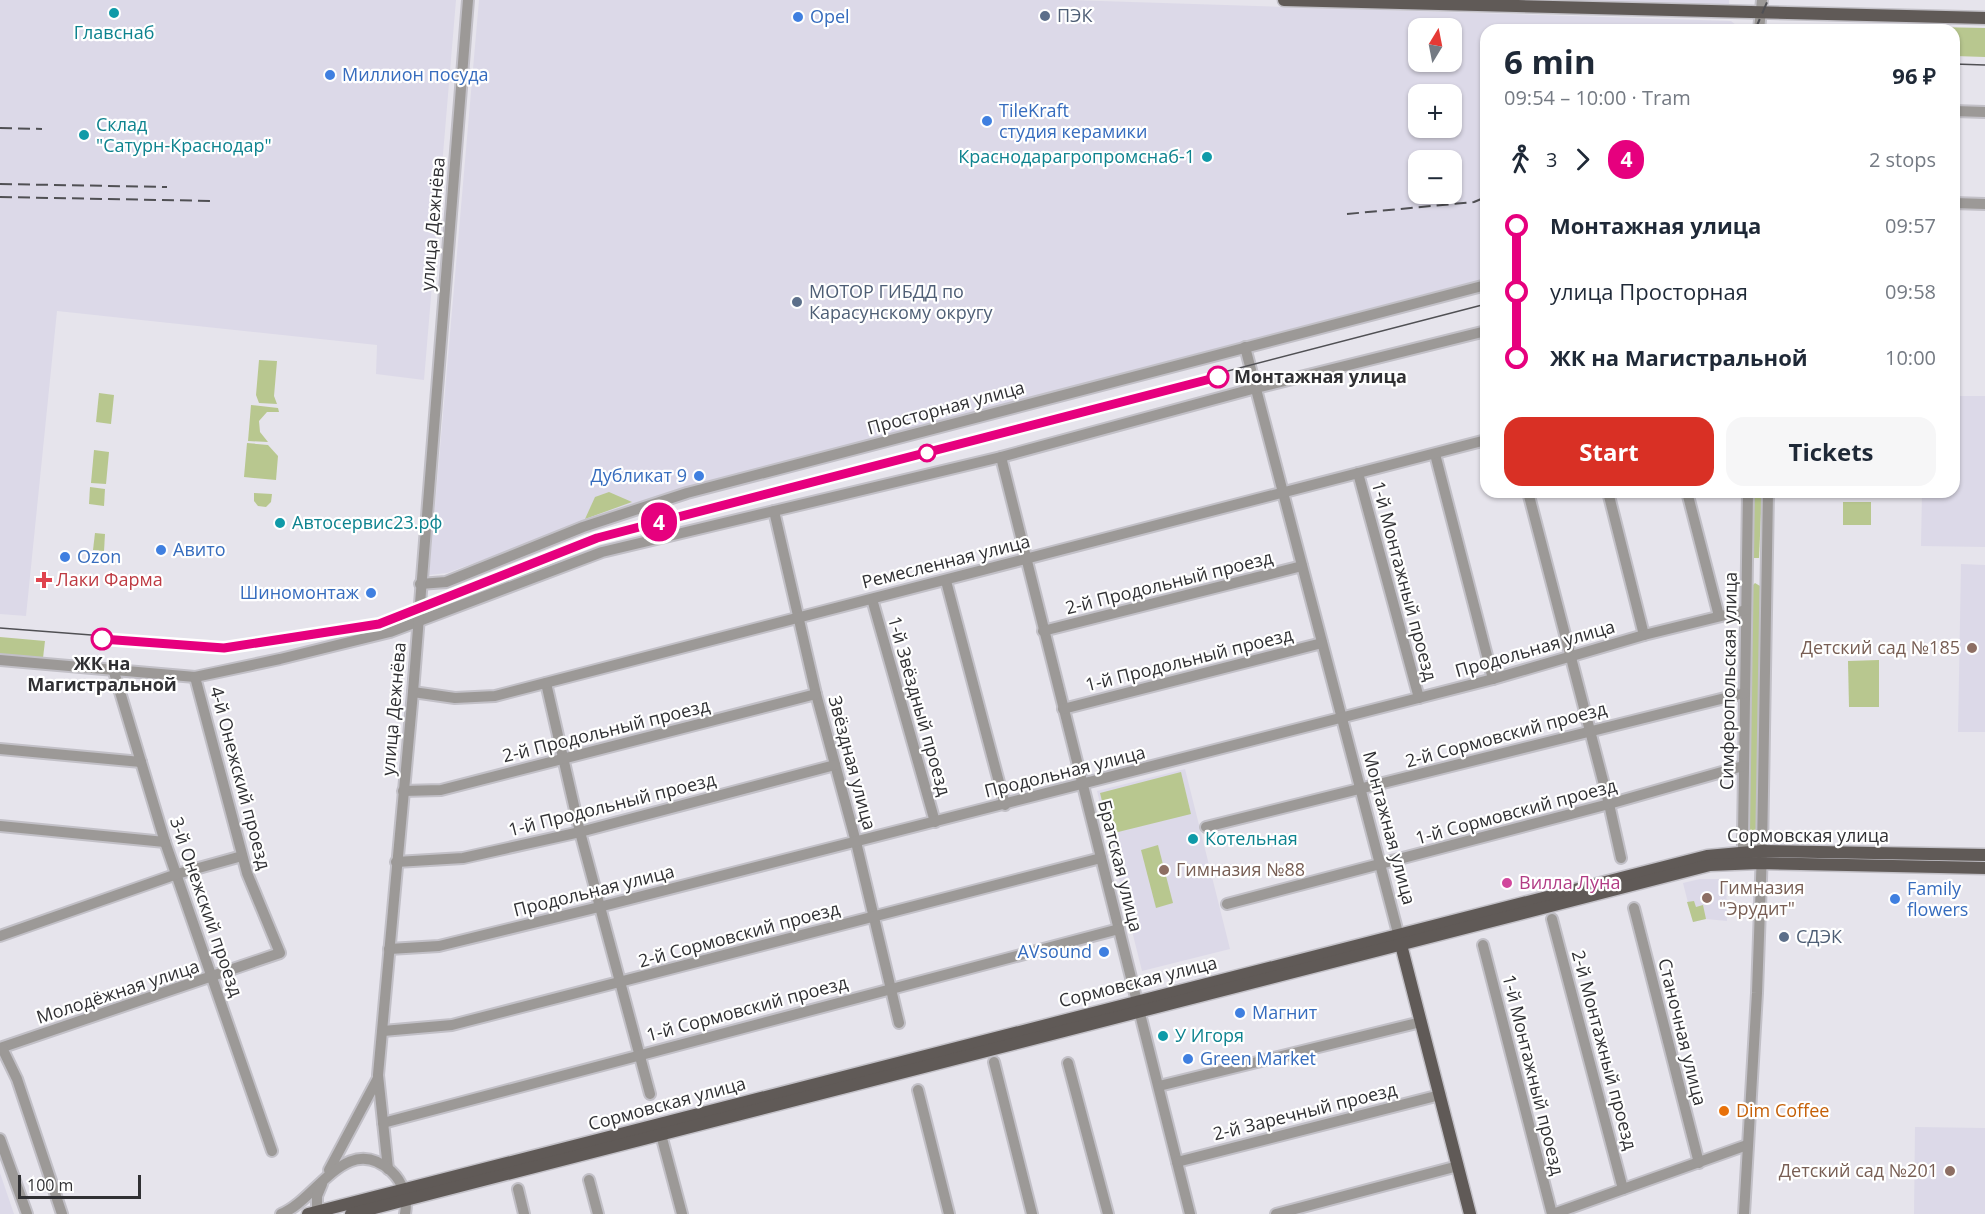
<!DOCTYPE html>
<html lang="en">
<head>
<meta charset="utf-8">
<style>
	body { margin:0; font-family:"Open Sans",sans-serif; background:#f6f6f7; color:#1f2937; height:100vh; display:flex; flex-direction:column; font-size:22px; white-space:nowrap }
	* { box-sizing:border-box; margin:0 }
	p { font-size:20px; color:#747a83 }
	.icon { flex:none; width:33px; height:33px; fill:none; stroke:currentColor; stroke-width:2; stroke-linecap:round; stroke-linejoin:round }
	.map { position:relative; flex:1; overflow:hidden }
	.drawer { position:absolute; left:1480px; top:24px; width:480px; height:474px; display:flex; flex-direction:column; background:#fff; border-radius:18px; box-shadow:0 2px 4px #0004 }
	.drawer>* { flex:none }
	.badge { padding:0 12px; border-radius:20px; font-size:21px; line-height:39px }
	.needle { width:39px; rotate:10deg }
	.tools { position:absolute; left:1408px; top:18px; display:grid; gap:12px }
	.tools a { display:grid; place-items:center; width:54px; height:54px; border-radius:12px; background:#fff; box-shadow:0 2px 4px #0004; font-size:30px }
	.scale { position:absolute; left:18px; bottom:15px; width:123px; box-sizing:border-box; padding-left:6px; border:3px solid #303033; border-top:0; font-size:16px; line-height:21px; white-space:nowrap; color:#303033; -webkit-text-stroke:4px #fff; paint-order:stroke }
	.map>.badge { position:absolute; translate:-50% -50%; box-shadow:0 0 0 3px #fff }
	.legs { display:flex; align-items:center; gap:9px; height:66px; padding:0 24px; font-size:20px }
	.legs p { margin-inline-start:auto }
	.overview { display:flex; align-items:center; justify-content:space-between; height:102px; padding:0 24px }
	h1 { font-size:33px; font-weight:700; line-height:45px }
	.cta { display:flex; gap:12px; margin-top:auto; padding:12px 24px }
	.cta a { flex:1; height:69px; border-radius:18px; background:#d93025; color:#fff; font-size:24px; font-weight:700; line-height:69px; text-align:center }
	.cta a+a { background:#f6f6f7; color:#1f2937 }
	ul { padding:0 24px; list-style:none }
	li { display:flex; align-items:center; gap:21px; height:66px; font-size:22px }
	li i { display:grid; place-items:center; width:9px; height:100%; margin:0 8px; background:currentColor }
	li i::after { content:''; width:15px; height:15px; margin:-8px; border:4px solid; border-radius:50%; background:#fff }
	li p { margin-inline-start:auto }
	li:first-child i { background:linear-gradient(#0000 50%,currentColor 0) }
	li:last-child i { background:linear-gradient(currentColor 50%,#0000 0) }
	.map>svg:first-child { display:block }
</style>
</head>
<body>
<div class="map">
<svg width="1985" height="1214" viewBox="0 0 1985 1214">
	<rect width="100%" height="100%" fill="#e6e4ec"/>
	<!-- built -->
	<g fill="#dcd9e8" fill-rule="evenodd">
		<path d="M0,0H456L424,380L376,374L377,345L57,311L26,616L0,614Z"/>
		<path d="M479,0H1069L1731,21L1742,30H1486V278L675,490L447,573L429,575ZM1419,28H1452V62H1419ZM1419,94H1452V128H1419ZM1419,160H1452V194H1419Z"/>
		<path d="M1532,0H1729V7Z"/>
		<path d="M1955,396H1985V547L1921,546L1922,492H1954Z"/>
		<path d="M1961,564L1985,565V732H1958Z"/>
		<path d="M1185,769L1230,949L1142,971L1097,791Z"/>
		<path d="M1700,879H1726L1727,921L1706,919L1693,922L1683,883Z"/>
		<path d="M1915,1127L1985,1128V1214H1914Z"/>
		<path d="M0,1173L14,1214H0Z"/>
	</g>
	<!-- green -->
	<g fill="#b8c78f">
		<path d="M1783,24L1985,28V57L1955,56L1954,30H1768Z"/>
		<path d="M259,360L277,361L274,396L277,404L259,403L256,395Z"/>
		<path d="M99,393L114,395L111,424L96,422Z"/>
		<path d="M251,405L278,408L279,412H267L259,421L260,432L268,442L248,441Z"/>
		<path d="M247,443L268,445L278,456L276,480L244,477Z"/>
		<path d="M94,450L109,452L106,484L91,483Z"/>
		<path d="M90,487L105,489L104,506L89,504Z"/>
		<path d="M609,492L632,502L585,519L595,497Z"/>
		<path d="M1754,492H1762L1759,558H1754L1753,554Z"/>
		<path d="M254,493L272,494L271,502L266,507L258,506L254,501Z"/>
		<rect x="1843" y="502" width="28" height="23"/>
		<path d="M95,533L105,534L104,551L93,550Z"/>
		<path d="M1755,583L1760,586L1757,832L1748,833L1752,586Z"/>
		<path d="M0,637L45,641L43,658L0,654Z"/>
		<path d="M1879,660V707H1849L1848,661Z"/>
		<path d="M1181,772L1191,814L1110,834L1100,793Z"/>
		<path d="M1158,845L1173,903L1156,908L1141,850Z"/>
		<path d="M1694,901L1696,907L1703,905L1706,919L1693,922L1687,902Z"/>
	</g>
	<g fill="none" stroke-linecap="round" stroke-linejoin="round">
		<!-- minor casing -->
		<g stroke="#c2c0c7" stroke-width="14">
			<g id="minor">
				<path d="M1759,30L1762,0"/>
				<path d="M1954,111L1985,112"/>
				<path d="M1954,203L1985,204"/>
				<path d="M1245,347L1398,933"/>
				<path d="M1435,454L1493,679"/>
				<path d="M1001,457L1190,1214"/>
				<path d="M1358,473L1419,698"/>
				<path d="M1528,492L1609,804L1621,858"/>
				<path d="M1608,492L1644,635"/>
				<path d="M1687,492L1719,616"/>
				<path d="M1748,492L1743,837V852L1751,857"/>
				<path d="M774,511L816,694L856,842L899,1023"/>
				<path d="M946,581L1005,805"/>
				<path d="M420,584L446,582L583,527L687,493L1486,285"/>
				<path d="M872,599L935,822"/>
				<path d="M1043,631L1302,566"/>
				<path d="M0,660L195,677L280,659L390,632L602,552L1001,457L1256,388L1486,331"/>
				<path d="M114,672L165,842L272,1151"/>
				<path d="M546,683L580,832L650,1094"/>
				<path d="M413,692L455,698L495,696L1486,440"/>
				<path d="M1063,709L1322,643"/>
				<path d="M0,749L141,762"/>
				<path d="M403,791L441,790L816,694"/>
				<path d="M0,826L165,842"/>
				<path d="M1206,827L1745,693"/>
				<path d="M396,862L463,858L580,832L835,765"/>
				<path d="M1227,904L1609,804L1743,766"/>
				<path d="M1634,908L1699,1163"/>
				<path d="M1552,919L1623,1189"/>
				<path d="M0,936L177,874L242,856"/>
				<path d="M1483,945L1552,1214"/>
				<path d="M389,949L439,946L599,907L1493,679L1644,635L1746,610"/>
				<path d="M383,1031L452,1025L1101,858"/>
				<path d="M0,1048L280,953L247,873L195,677"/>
				<path d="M2,1048L17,1079L62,1214"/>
				<path d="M994,1062L1032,1214"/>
				<path d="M1068,1063L1108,1214"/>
				<path d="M1159,1086L1421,1022"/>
				<path d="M918,1090L949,1214"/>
				<path d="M383,1123L1119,929"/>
				<path d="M659,1127L682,1214"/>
				<path d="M0,1139L27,1214"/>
				<path d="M1177,1162L1440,1095"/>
				<path d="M388,1169L378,1075L413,692L468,0"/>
				<path d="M329,1170L378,1078"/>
				<path d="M589,1180L598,1214"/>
				<path d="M518,1189L524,1214"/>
				<path d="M281,1214C317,1200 346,1131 391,1171C403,1182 408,1198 405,1214"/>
				<path d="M317,1214V1196L322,1184"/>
				<path d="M1276,1214L1458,1166"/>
				<path d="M1553,1214L1747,1145"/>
				<path d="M1744,1214L1757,993L1762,851L1768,492"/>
			</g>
		</g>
		<!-- major casing -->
		<g stroke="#c2c0c7" stroke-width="15">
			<g id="major">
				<path d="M1284,0L1985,18"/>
				<path d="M1399,937L1470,1214"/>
				<path d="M308,1214L1707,856L1762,851L1985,855"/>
				<path d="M351,1214L1710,865L1759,863L1985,868"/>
			</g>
		</g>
		<!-- minor -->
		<use href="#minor" stroke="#9c9997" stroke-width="10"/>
		<!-- major -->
		<use href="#major" stroke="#605a57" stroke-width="12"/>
		<!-- tram -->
		<g stroke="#505054" stroke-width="1.5">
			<path d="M1954,64L1985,65"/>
			<path d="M0,628L222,645L380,621L604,533L1486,304"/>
		</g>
		<!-- rail -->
		<g stroke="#505054" stroke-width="2" stroke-dasharray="12 6" stroke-linecap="butt">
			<path d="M1755,30L1768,0"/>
			<path d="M0,128L42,129"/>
			<path d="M0,184L167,187"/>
			<path d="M0,197L215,201"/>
			<path d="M1347,214L1474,202L1486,197"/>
		</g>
	</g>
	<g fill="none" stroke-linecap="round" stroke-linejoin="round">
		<!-- line-1 casing -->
		<g stroke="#fff" stroke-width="14">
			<path id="line-1" d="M102,639L224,648L379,624L597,538L1218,377"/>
		</g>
		<!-- line-1 -->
		<use href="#line-1" stroke="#e6007e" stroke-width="9"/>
	</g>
	<!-- markers -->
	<g fill="#0f9aa8" stroke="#fff" stroke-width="2">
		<circle cx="114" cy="13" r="6"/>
		<circle cx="84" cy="135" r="6"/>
		<circle cx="1207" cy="157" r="6"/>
		<circle cx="280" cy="523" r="6"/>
		<circle cx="1193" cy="839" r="6"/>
		<circle cx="1163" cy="1036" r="6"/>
	</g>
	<g fill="#5c6f8a" stroke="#fff" stroke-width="2">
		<circle cx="1045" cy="16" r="6"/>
		<circle cx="797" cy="302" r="6"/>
		<circle cx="1784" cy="937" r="6"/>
	</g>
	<g fill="#3f7fe0" stroke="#fff" stroke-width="2">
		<circle cx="798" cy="17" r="6"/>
		<circle cx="330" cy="75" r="6"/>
		<circle cx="987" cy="121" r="6"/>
		<circle cx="699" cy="476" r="6"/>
		<circle cx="161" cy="550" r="6"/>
		<circle cx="65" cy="557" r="6"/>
		<circle cx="371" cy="593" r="6"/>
		<circle cx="1895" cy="899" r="6"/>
		<circle cx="1104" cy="952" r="6"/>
		<circle cx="1240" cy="1013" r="6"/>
		<circle cx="1188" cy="1059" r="6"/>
	</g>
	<g fill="#fff" stroke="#e6007e" stroke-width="3">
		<circle cx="1218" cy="377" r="10"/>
		<circle cx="927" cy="453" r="8"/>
		<circle cx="102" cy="639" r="10"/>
	</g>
	<path fill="#e0444e" stroke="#fff" stroke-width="2" d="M41 571h6v6h6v6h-6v6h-6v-6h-6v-6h6z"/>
	<g fill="#8d6e63" stroke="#fff" stroke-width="2">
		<circle cx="1972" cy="648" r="6"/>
		<circle cx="1164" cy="870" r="6"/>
		<circle cx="1707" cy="898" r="6"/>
		<circle cx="1950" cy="1171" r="6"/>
	</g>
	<circle fill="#d1479c" stroke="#fff" stroke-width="2" cx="1507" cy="883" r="6"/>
	<circle fill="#e8710a" stroke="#fff" stroke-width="2" cx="1724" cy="1111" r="6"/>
	<g text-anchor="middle" stroke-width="4.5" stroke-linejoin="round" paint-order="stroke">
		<!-- service labels -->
		<g font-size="18" fill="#4e5e75" stroke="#fff" text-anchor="start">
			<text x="1057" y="22">ПЭК</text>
			<text x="809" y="298">МОТОР ГИБДД по<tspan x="809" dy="21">Карасунскому округу</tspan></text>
			<text x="1796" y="943">СДЭК</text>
		</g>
		<!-- shop labels -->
		<g font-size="18" fill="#366cbe" stroke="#fff" text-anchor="start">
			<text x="810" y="23">Opel</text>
			<text x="342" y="81">Миллион посуда</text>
			<text x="999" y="117">TileKraft<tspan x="999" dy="21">студия керамики</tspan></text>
			<text x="687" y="482" text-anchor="end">Дубликат 9</text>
			<text x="173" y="556">Авито</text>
			<text x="77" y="563">Ozon</text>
			<text x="359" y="599" text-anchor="end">Шиномонтаж</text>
			<text x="1907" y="895">Family<tspan x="1907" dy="21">flowers</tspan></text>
			<text x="1092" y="958" text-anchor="end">AVsound</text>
			<text x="1252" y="1019">Магнит</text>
			<text x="1200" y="1065">Green Market</text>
		</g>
		<!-- culture labels -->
		<g font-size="18" fill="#0d838f" stroke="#fff" text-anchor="start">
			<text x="114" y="39" text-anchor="middle">Главснаб</text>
			<text x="96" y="131">Склад<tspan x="96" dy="21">"Сатурн-Краснодар"</tspan></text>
			<text x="1195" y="163" text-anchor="end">Краснодарагропромснаб-1</text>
			<text x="292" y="529">Автосервис23.рф</text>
			<text x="1205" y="845">Котельная</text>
			<text x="1175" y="1042">У Игоря</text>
		</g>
		<!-- street labels -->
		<g font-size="18" fill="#303033" stroke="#fff">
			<text transform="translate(433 224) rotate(-85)" y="6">улица Дежнёва</text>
			<text transform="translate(946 408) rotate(-15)" y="6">Просторная улица</text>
			<text transform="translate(946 562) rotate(-14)" y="6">Ремесленная улица</text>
			<text transform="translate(1404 581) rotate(75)" y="6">1-й Монтажный проезд</text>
			<text transform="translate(1169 583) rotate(-14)" y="6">2-й Продольный проезд</text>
			<text transform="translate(1535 649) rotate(-16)" y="6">Продольная улица</text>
			<text transform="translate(1189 660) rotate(-14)" y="6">1-й Продольный проезд</text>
			<text transform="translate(1729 681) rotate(-89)" y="6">Симферопольская улица</text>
			<text transform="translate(919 706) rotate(74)" y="6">1-й Звёздный проезд</text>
			<text transform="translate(394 709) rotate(-85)" y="6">улица Дежнёва</text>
			<text transform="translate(606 731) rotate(-14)" y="6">2-й Продольный проезд</text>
			<text transform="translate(1506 735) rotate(-15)" y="6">2-й Сормовский проезд</text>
			<text transform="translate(852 763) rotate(75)" y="6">Звёздная улица</text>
			<text transform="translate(1065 772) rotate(-14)" y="6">Продольная улица</text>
			<text transform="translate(240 778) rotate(75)" y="6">4-й Онежский проезд</text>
			<text transform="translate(612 805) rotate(-14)" y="6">1-й Продольный проезд</text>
			<text transform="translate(1516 812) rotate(-15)" y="6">1-й Сормовский проезд</text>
			<text transform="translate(1389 828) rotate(75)" y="6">Монтажная улица</text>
			<text x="1808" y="842">Сормовская улица</text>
			<text transform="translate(1120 866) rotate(76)" y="6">Братская улица</text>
			<text transform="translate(594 891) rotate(-14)" y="6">Продольная улица</text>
			<text transform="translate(206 907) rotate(71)" y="6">3-й Онежский проезд</text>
			<text transform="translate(739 935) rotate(-15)" y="6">2-й Сормовский проезд</text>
			<text transform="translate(1138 982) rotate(-14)" y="6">Сормовская улица</text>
			<text transform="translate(118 992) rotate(-18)" y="6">Молодёжная улица</text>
			<text transform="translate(747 1009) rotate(-15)" y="6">1-й Сормовский проезд</text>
			<text transform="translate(1682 1032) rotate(76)" y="6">Станочная улица</text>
			<text transform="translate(1604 1050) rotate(75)" y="6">2-й Монтажный проезд</text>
			<text transform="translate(1533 1075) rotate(76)" y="6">1-й Монтажный проезд</text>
			<text transform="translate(667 1104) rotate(-15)" y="6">Сормовская улица</text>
			<text transform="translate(1305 1112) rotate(-14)" y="6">2-й Заречный проезд</text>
		</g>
		<!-- stop labels -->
		<g font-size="18" font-weight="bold" fill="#303033" stroke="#fff" text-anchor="start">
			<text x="1234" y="383">Монтажная улица</text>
			<text x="102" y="670" text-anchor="middle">ЖК на<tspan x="102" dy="21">Магистральной</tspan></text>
		</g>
		<!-- health labels -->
		<g font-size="18" fill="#be3a42" stroke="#fff" text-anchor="start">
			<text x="56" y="586">Лаки Фарма</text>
		</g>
		<!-- education labels -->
		<g font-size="18" fill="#785e54" stroke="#fff" text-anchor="end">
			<text x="1960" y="654">Детский сад №185</text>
			<text x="1176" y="876" text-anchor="start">Гимназия №88</text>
			<text x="1719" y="894" text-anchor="start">Гимназия<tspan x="1719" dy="21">"Эрудит"</tspan></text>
			<text x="1938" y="1177">Детский сад №201</text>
		</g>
		<!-- hotel labels -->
		<g font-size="18" fill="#b23c85" stroke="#fff" text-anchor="start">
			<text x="1519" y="889">Вилла Луна</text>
		</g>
		<!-- food labels -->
		<g font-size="18" fill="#c56008" stroke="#fff" text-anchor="start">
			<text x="1736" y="1117">Dim Coffee</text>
		</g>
	</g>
</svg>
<div class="tools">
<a><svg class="needle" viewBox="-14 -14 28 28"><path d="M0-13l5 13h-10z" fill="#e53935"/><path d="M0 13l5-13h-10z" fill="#747a83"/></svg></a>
<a>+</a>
<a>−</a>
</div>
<div class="scale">100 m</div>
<b class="badge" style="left:659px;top:522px;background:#e6007e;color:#fff">4</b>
<section class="drawer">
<div class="overview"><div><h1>6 min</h1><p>09:54 – 10:00 · Tram</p></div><b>96 ₽</b></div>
<div class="legs"><svg class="icon" aria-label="walk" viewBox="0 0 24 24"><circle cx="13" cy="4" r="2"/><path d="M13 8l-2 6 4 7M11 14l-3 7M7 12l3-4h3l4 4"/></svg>3<svg class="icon" aria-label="forward" viewBox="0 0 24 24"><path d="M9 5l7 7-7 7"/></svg><b class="badge" style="background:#e6007e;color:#fff">4</b><p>2 stops</p></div>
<ul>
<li><i style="color:#e6007e"></i><b>Монтажная улица</b><p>09:57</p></li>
<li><i style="color:#e6007e"></i><span>улица Просторная</span><p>09:58</p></li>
<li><i style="color:#e6007e"></i><b>ЖК на Магистральной</b><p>10:00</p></li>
</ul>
<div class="cta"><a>Start</a><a>Tickets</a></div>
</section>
</div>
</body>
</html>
